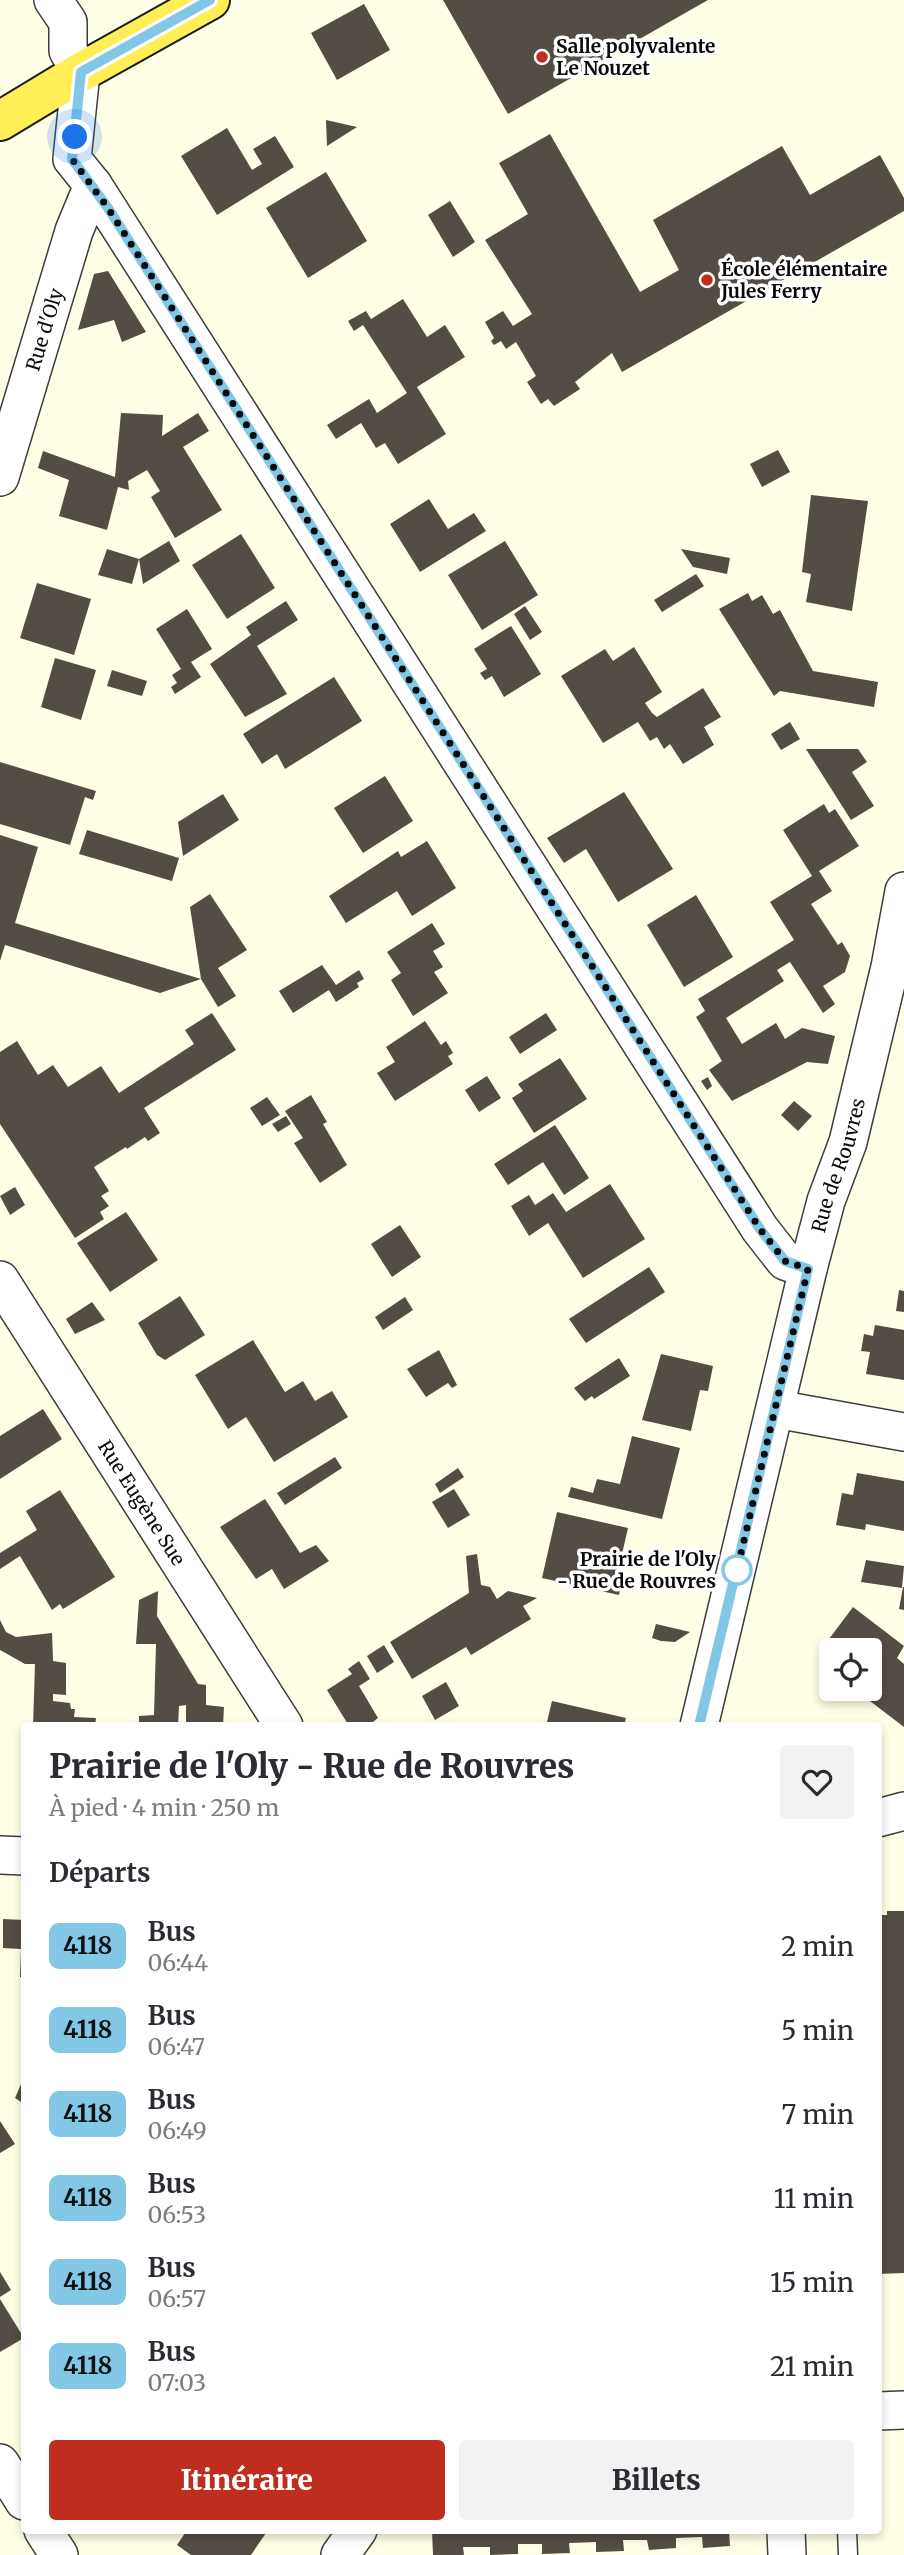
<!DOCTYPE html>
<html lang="fr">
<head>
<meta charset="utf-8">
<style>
	body { margin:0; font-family:Merriweather,serif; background:#f2f2f3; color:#2b2b33; height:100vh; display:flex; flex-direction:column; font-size:26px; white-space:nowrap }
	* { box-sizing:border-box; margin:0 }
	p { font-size:23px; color:#7c7c81 }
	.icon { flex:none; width:38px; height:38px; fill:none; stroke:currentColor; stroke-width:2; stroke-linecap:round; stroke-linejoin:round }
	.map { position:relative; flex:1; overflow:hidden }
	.drawer { position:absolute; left:21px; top:1722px; width:861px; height:812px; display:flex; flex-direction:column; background:#fff; border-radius:7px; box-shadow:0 4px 10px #0003 }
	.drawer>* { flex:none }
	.badge { padding:0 14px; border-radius:10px; font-size:24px; line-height:46px }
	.tools { position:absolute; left:819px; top:1638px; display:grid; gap:14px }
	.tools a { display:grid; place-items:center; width:63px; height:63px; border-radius:7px; background:#fff; box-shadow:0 4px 10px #0003; font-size:35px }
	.you { position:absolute; width:35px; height:35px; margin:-18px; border:5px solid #fff; border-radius:50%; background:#1a73e8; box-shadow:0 0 0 10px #1a73e833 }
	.map>.badge { position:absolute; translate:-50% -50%; box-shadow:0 0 0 4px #fff }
	h2 { padding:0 28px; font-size:26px; line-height:63px }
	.round { display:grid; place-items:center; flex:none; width:74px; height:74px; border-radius:7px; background:#f2f2f3 }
	.head { display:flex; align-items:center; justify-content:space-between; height:119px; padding:0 28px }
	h1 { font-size:33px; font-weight:800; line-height:52px }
	.primary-button { display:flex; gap:14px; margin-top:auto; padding:14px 28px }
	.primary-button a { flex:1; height:80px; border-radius:7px; background:#be2d1d; color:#fff; font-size:28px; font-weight:800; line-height:80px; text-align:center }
	.primary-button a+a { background:#f2f2f3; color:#2b2b33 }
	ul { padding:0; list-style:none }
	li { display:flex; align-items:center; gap:21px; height:84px; padding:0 28px }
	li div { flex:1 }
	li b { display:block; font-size:26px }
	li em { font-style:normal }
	li .badge { min-width:77px; font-weight:700; text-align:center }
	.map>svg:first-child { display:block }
</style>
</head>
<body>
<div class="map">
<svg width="904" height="2555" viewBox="0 0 904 2555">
	<rect width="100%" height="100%" fill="#fffee6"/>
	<!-- building -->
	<g fill="#534d46">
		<path d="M443,0H708L508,114Z"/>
		<path d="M364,4L390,50L337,80L311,33Z"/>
		<path d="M326,120L357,127L327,146Z"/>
		<path d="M227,128L252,170L262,164L253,149L275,136L294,167L217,215L181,156Z"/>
		<path d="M550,134L640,292L679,270L653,220L782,146L810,195L880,155L904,198V211L622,372L612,353L575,382L580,389L554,406L548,399L541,404L527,382L536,376L516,342L506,349L501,341L494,345L491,341L494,338L485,322L503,311L513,326L532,314L485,240L528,214L499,163Z"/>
		<path d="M326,172L367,241L308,278L266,208Z"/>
		<path d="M450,201L475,242L453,257L428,215Z"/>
		<path d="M108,271L146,332L122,342L114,320L78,330L94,274Z"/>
		<path d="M403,299L427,337L445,325L465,357L417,387L446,434L398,464L385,443L376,448L361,423L336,439L327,425L369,399L377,413L407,393L363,325L354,331L348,321L366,311L371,319Z"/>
		<path d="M121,413L163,415L162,436L198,413L209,431L183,447L222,510L175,538L151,497L160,491L147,470L128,481L129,490L118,487L107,530L59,516L69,480L38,468L43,451L115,477Z"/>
		<path d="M778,450L790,472L762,487L750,464Z"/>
		<path d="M811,495L868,501L852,611L806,602L811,574L802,572Z"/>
		<path d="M429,499L448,529L474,513L486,531L420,572L390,524Z"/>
		<path d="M241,534L275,588L227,619L192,565Z"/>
		<path d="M169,541L180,561L143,584L139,559Z"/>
		<path d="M505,541L538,595L482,630L448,575Z"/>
		<path d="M107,549L139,559L132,584L98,575Z"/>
		<path d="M681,549L730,558L727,574L693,567Z"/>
		<path d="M696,574L704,586L662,612L654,600Z"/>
		<path d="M37,583L91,599L74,655L20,638Z"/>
		<path d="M748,593L752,601L762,595L773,614L780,610L813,671L878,682L874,707L780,691L774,696L719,609Z"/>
		<path d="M286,601L298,620L257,646L287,694L245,717L210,664L251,635L246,627Z"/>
		<path d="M525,606L542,632L530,640L514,614Z"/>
		<path d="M187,609L212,649L191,662L201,677L175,694L171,687L177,683L172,675L181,669L156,629Z"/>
		<path d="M511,626L541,674L504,697L492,676L485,680L480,673L487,669L474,649Z"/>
		<path d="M634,647L662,692L645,703L652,713L657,717L703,688L721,717L704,727L714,745L683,764L670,744L664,749L657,737L650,741L638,722L603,743L561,676L605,649L613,661Z"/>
		<path d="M55,658L96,670L81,720L41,707Z"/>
		<path d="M112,670L147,681L142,696L107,686Z"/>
		<path d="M334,677L362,721L285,769L277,754L262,764L243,734Z"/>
		<path d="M790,722L800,739L781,750L771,734Z"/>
		<path d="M806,749H858L867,762L852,772L874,806L851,820Z"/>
		<path d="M0,762L96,791L93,800L85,797L70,845L0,824Z"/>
		<path d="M385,776L413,821L363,853L334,808Z"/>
		<path d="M624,792L673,869L618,902L586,849L564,863L547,838Z"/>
		<path d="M223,794L239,820L183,856L178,822Z"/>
		<path d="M824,804L829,813L835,809L859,846L819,871L832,891L811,904L838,945L842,942L850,956L845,972L823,986L835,1004L823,1013L790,962L777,970L784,981L726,1018L742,1044L776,1023L785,1039L802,1028L835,1036L828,1064L807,1062L732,1101L709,1070L722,1061L696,1017L705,1011L698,999L794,940L770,902L812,876L783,830Z"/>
		<path d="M87,830L179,858L172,881L79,854Z"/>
		<path d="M0,835L38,847L15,923L201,979L190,907L210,894L247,950L218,968L236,996L218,1007L201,979L160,993L5,945L0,961Z"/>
		<path d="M427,841L456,888L412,916L397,891L346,923L329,896L398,851L401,857Z"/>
		<path d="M696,895L733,957L684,987L647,925Z"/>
		<path d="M432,923L445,944L433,951L443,967L434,972L448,993L413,1016L391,980L401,973L387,952Z"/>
		<path d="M322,965L336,985L359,970L364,979L357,983L359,987L336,1002L329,990L293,1013L279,991Z"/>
		<path d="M212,1013L236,1050L144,1108L160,1133L148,1141L145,1137L127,1149L126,1147L94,1167L109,1191L101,1196L109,1206L100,1212L104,1219L75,1238L0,1124V1052L17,1041L38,1075L53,1065L68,1087L101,1066L119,1093L194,1044L185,1030Z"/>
		<path d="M546,1013L557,1030L520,1054L509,1037Z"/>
		<path d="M425,1021L441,1045L446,1041L453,1053L448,1056L453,1064L395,1101L377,1073L395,1062L386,1047Z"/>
		<path d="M560,1058L587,1099L534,1133L512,1098L523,1091L518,1084Z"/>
		<path d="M487,1076L501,1098L479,1112L465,1090Z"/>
		<path d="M708,1077L712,1086L707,1090L701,1081Z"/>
		<path d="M311,1095L327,1122L323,1124L347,1165L320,1183L294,1143L303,1138L285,1111Z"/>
		<path d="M267,1097L280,1115L262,1126L250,1108Z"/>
		<path d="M794,1101L812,1116L798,1131L781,1115Z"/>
		<path d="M286,1116L291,1124L278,1132L272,1124Z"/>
		<path d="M555,1125L589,1178L564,1195L543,1162L508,1185L494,1164Z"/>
		<path d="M610,1184L645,1239L583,1278L548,1223L529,1236L511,1206L529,1195L535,1205L553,1193L566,1212Z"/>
		<path d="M15,1187L25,1205L10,1215L0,1196Z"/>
		<path d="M126,1212L158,1260L110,1292L77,1243Z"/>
		<path d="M400,1225L421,1257L392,1277L371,1244Z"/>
		<path d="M649,1267L665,1292L586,1343L569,1319Z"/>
		<path d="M899,1290L904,1291V1312L896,1311Z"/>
		<path d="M180,1296L205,1335L165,1360L157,1355L138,1323Z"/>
		<path d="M405,1297L413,1310L383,1330L375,1317Z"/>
		<path d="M92,1302L105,1320L75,1334L66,1319Z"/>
		<path d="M875,1325L904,1330V1380L866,1374L870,1352L861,1351L864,1334L873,1336Z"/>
		<path d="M253,1340L285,1392L303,1381L315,1401L332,1391L348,1417L274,1462L246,1417L228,1429L195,1375Z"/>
		<path d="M439,1350L457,1385L452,1388L448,1383L426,1397L407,1369Z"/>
		<path d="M661,1354L713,1366L708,1391L700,1390L691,1431L642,1420Z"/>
		<path d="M619,1358L630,1376L594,1399L592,1396L585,1401L574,1388Z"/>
		<path d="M43,1409L62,1439L0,1479V1436Z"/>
		<path d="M632,1436L680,1448L662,1519L568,1497L571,1487L593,1493L597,1479L620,1484Z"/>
		<path d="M335,1457L342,1468L285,1505L277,1493Z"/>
		<path d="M458,1468L464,1477L440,1493L435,1484Z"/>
		<path d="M857,1473L904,1481V1531L866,1524L865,1530L836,1525L842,1493L853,1495Z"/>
		<path d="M454,1489L470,1515L448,1528L432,1502Z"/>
		<path d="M60,1490L115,1577L63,1609L60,1604L52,1610L20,1556L0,1569V1553L37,1530L26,1511Z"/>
		<path d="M265,1499L300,1553L316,1545L329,1561L284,1589L272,1569L256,1579L220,1527Z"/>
		<path d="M557,1512L628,1528L619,1567L625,1569L619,1595L542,1578Z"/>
		<path d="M477,1554L481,1585L490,1587L497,1599L508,1591L537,1598L523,1606L531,1619L471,1655L466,1647L412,1679L390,1642L469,1593L466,1556Z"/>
		<path d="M866,1560L904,1566L902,1588L861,1582Z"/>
		<path d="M903,1587H904V1610L899,1609Z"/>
		<path d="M158,1591L157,1616L198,1684L206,1685V1705L224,1707L223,1726H186V1705L179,1706L178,1726H139V1716L154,1715L156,1644H136L139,1600Z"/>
		<path d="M853,1607L904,1646L897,1658L904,1664V1727L866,1698L874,1687L870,1684V1650H831V1653L823,1647Z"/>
		<path d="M0,1620L6,1632L16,1637L52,1633L53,1661L66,1663V1695L53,1694V1701L70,1703L71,1709H75L74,1717L96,1718L95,1726H33L35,1664H25L0,1650Z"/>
		<path d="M656,1624L690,1632L675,1642L661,1641L652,1638Z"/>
		<path d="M384,1645L394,1662L377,1673L367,1656Z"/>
		<path d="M359,1661L370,1679L359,1686L378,1718L368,1726H349L327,1690L352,1674L348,1669Z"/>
		<path d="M446,1682L459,1706L435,1720L422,1696Z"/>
		<path d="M552,1701L626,1718L624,1726H546Z"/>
		<path d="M887,1911H904V2273L878,2274V1915H887Z"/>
		<path d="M3,1919L24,1920V1977H20L21,1949L3,1948Z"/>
		<path d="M22,2082L24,2084V2104L15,2098Z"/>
		<path d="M0,2121L15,2144L0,2153Z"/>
		<path d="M0,2272L11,2290L0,2297Z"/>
		<path d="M0,2299L24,2338L0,2352Z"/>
		<path d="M187,2530H268L251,2555H191L177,2545Z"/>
		<path d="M432,2530H729L730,2546L703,2548L702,2537L676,2538V2548L649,2550L647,2540H623L624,2551L596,2552V2542L569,2543L570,2553L542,2554V2544H518V2554L490,2555V2547H463L464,2555H433Z"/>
	</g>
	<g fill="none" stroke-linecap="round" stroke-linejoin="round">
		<!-- lane casing -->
		<g stroke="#3d3d3d" stroke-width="21">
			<path id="lane" d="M847,2530L848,2555"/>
		</g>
		<!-- street casing -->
		<g stroke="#3d3d3d" stroke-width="40">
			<g id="street">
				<path d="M53,0L68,22V51L81,72L72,159L93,185L760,1229L785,1261L808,1269"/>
				<path id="s1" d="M0,477L74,231L93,185"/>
				<path id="s2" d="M0,1280L284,1726"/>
				<path d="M776,1409L904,1432"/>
				<path id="s3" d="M699,1726L808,1269L826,1201L848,1142L890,967L904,891"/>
				<path d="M878,1818L904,1811"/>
				<path d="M0,1855L24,1856"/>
				<path d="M878,2411L904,2410"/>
				<path d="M0,2463L24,2501"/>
				<path d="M43,2530L59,2555"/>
				<path d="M786,2530L787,2555"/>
				<path d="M340,2555L358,2530"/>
			</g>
		</g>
		<!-- primary casing -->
		<g stroke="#1b1b1b" stroke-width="42">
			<path id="primary" d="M0,121L81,72L210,0"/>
		</g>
		<!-- lane -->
		<use href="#lane" stroke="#fff" stroke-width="18"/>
		<!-- street -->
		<use href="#street" stroke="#fff" stroke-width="37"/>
		<!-- primary -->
		<use href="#primary" stroke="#ffee56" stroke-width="38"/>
	</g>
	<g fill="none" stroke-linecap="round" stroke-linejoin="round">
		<!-- line casing -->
		<g stroke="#fff" stroke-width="16">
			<path id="line" d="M210,0L81,72L72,159L108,208L760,1229L785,1261L808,1269L699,1726"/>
		</g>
		<!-- line -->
		<use href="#line" stroke="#82c8e6" stroke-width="10"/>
		<!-- walk -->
		<path stroke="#0a0a0a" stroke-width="7" stroke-dasharray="0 12.6" d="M75,137L72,159L108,208L760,1229L785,1261L808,1269L737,1570"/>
	</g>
	<!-- markers -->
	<g fill="#be2d1d" stroke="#fff" stroke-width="2.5">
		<circle cx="542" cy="57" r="7"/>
		<circle cx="707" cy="280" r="7"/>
	</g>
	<circle fill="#fff" stroke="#82c8e6" stroke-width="3.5" cx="737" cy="1570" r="14"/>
	<g text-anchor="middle" stroke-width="7" stroke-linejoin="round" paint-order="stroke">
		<!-- poi labels -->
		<g font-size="19" font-weight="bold" fill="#0a0a0a" stroke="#fff" text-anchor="start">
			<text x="556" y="53">Salle polyvalente<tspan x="556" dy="22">Le Nouzet</tspan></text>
			<text x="721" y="276">École élémentaire<tspan x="721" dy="22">Jules Ferry</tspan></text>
		</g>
		<!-- street labels -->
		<g font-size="19" fill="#0a0a0a" stroke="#fff">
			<text dy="7" stroke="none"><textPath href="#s1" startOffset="154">Rue d'Oly</textPath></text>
			<text dy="7" stroke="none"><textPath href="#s3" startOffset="578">Rue de Rouvres</textPath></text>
			<text dy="7" stroke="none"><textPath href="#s2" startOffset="264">Rue Eugène Sue</textPath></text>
		</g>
		<!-- stop labels -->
		<g font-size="19" font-weight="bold" fill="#0a0a0a" stroke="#fff" text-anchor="end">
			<text x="716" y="1566">Prairie de l'Oly<tspan x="716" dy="22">- Rue de Rouvres</tspan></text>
		</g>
	</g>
</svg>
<div class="tools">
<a><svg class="icon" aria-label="locate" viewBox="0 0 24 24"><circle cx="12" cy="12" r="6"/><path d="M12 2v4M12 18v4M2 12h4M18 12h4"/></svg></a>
</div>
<div class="you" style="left:75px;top:137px"></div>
<section class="drawer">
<div class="head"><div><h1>Prairie de l'Oly - Rue de Rouvres</h1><p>À pied · 4 min · 250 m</p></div><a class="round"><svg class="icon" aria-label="heart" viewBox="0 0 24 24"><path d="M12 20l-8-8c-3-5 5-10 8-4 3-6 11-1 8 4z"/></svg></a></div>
<h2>Départs</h2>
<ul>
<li><span class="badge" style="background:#82c8e6;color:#111">4118</span><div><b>Bus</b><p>06:44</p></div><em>2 min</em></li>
<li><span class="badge" style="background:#82c8e6;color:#111">4118</span><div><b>Bus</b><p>06:47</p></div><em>5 min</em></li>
<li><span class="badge" style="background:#82c8e6;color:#111">4118</span><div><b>Bus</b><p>06:49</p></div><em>7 min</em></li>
<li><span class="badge" style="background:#82c8e6;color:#111">4118</span><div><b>Bus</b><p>06:53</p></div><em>11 min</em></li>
<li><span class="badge" style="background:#82c8e6;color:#111">4118</span><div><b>Bus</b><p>06:57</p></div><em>15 min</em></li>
<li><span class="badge" style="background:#82c8e6;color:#111">4118</span><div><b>Bus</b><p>07:03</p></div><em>21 min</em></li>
</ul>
<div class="primary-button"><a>Itinéraire</a><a>Billets</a></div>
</section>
</div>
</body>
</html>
